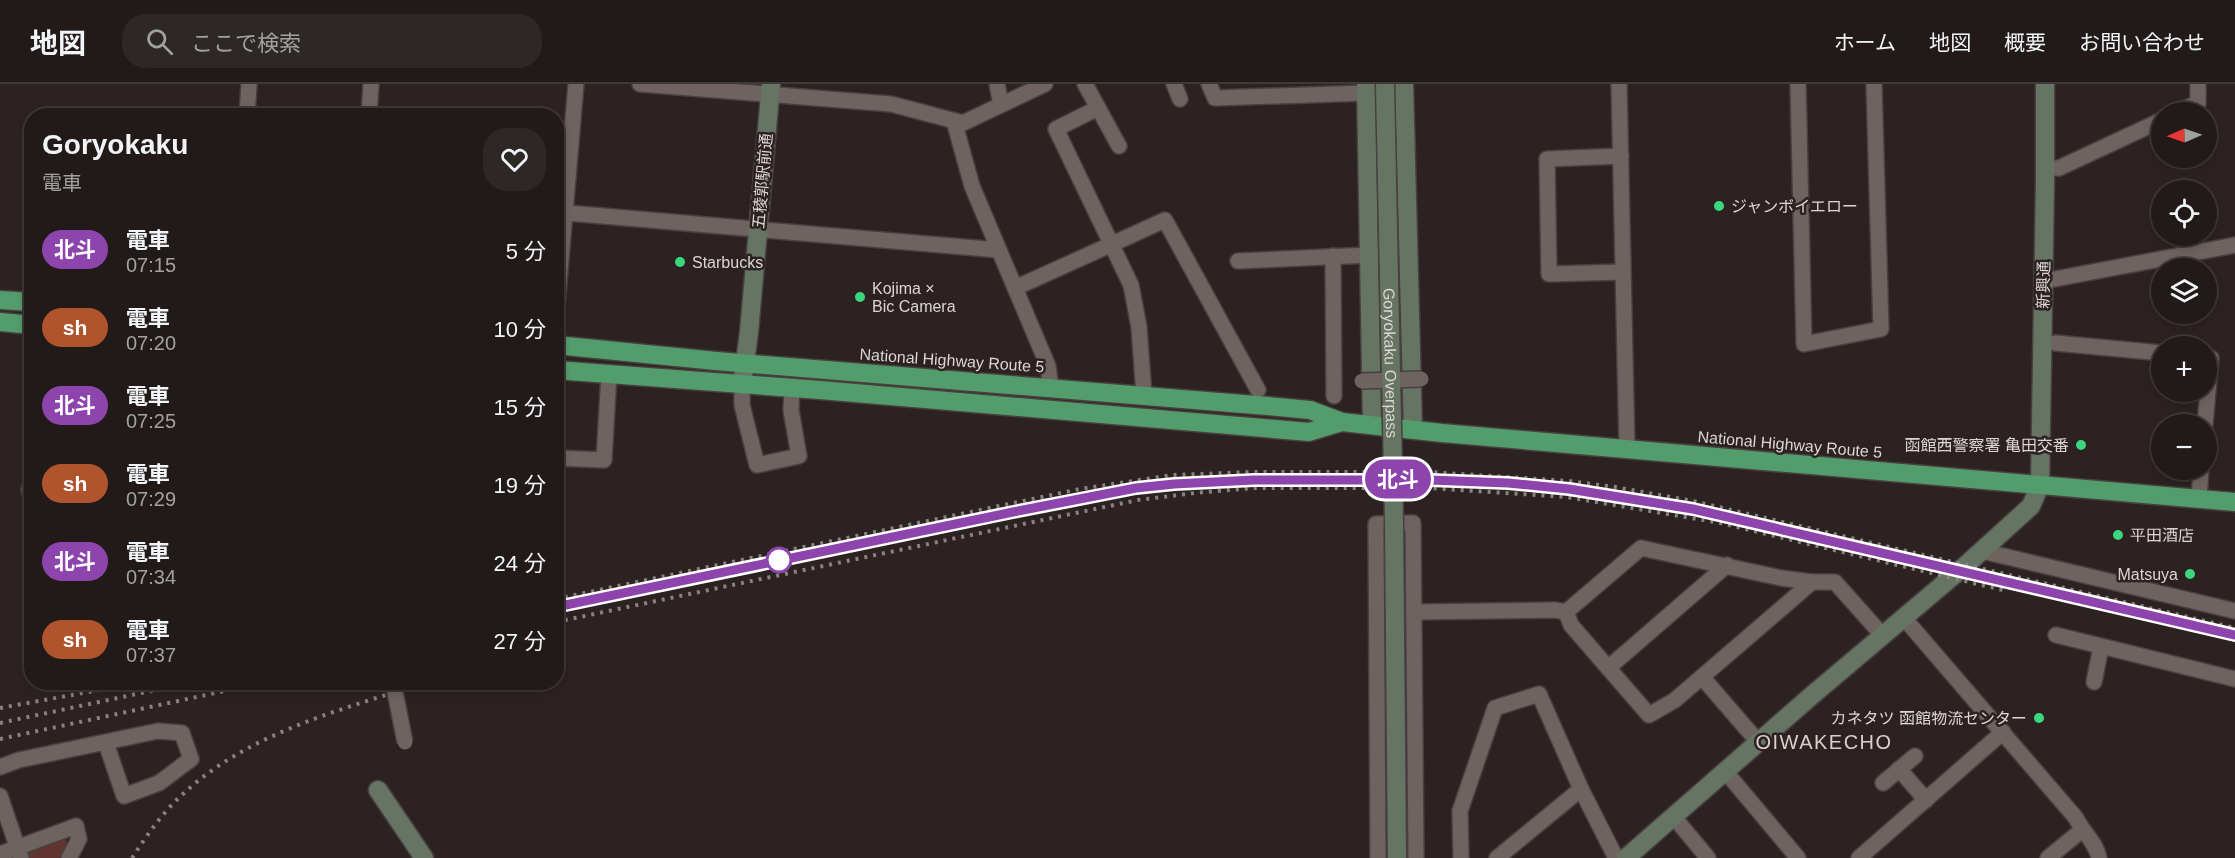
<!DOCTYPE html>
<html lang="ja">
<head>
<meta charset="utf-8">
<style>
	body { margin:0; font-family:Arial,"Noto Sans JP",sans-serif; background:#2d2726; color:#f1f3f6; height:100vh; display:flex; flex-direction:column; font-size:22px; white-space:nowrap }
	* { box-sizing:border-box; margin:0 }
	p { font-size:20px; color:#a2a1a2 }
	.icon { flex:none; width:33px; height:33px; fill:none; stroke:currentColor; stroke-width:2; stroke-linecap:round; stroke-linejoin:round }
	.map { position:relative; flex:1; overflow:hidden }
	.panel { position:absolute; left:24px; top:24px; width:540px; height:582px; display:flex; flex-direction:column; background:#211a19; border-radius:24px; box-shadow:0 3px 9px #0003,0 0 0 2px #3e3838 }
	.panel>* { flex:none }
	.badge { padding:0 12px; border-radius:20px; font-size:21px; line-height:39px }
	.needle { width:39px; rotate:268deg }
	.tools { position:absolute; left:2151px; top:18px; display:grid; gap:12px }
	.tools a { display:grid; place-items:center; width:66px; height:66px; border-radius:50%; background:#211a19; box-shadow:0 3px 9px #0003,0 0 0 2px #3e3838; font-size:30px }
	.map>.badge { position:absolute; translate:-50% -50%; box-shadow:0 0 0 3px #fff }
	.round { display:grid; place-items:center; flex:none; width:63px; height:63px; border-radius:24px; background:#2d2726 }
	.summary { display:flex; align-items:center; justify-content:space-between; height:102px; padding:0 18px }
	h1 { font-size:28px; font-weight:700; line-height:45px }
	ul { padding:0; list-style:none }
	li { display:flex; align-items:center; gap:18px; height:78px; padding:0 18px }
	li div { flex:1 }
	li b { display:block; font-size:22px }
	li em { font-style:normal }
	li .badge { min-width:66px; font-weight:700; text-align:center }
	header { display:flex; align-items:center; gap:36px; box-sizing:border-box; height:84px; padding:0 30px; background:#211a19; border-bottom:2px solid #3e3838 }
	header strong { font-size:28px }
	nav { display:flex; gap:33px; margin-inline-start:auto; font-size:21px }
	.search { width:420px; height:54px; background:#2d2726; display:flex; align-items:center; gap:15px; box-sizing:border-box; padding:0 21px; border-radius:24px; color:#a2a1a2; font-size:22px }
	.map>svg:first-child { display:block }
</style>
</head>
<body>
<header>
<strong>地図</strong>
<div class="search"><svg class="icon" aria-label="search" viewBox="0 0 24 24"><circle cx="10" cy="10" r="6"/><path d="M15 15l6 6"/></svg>ここで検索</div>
<nav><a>ホーム</a><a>地図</a><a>概要</a><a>お問い合わせ</a></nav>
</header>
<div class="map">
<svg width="2235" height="774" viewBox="0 0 2235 774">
	<rect width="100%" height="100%" fill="#2c2221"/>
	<!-- green -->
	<path fill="#60352f" d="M63,753L70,761L63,774H27V770L31,765Z"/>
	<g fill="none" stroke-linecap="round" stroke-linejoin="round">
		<!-- street casing -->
		<g stroke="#48403f" stroke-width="18">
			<g id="street">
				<path d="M640,0L891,20L963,39L1045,0"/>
				<path d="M997,0L1001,21"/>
				<path d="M1085,0L1119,62"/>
				<path d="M1174,0L1180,15"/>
				<path d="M1209,0L1215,14L1366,9"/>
				<path d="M1619,0L1627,365"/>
				<path d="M1798,0L1804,260L1881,245L1874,0"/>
				<path d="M1098,24L1056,45L1131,201L1139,243L1144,311"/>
				<path d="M2177,28L2198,19V0"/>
				<path d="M247,32L249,0"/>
				<path d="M369,32L371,0"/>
				<path d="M954,37L972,102L1048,282L1051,304"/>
				<path d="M1621,72L1547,75L1549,190L1623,188"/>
				<path d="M2045,84H2059L2162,36"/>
				<path d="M556,128L999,166"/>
				<path d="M1333,172L1334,312"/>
				<path d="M1238,177L1370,171"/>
				<path d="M2044,197L2235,161"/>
				<path d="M1015,204L1165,136L1258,306"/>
				<path d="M556,234L576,0"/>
				<path d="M2055,259L2162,269"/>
				<path d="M742,301V321L757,381L799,372L791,326L792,304"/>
				<path d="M2205,340L2211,274L2206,273"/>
				<path d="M556,374L604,376L609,290"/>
				<path d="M32,397L29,406L32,414"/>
				<path d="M2199,414L2201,386"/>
				<path d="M1982,467L2235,527"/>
				<path d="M1414,528L1555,526L1566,528L1641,464L1781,494L1812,498H1835L1883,552"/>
				<path d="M1566,528L1571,541L1649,631L1675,616L1812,498"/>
				<path d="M1904,534L2076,734C2083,749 2096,758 2099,774"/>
				<path d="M2056,551L2235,595"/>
				<path d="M1608,584L1727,481"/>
				<path d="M1702,593L1759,659"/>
				<path d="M2094,598L2101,563"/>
				<path d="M0,683L19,676L158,647L182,649L191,675L159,699L124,712L106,659"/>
				<path d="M1899,685L1926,716"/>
				<path d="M1725,687L1798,774"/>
				<path d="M1883,699L1915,672"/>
				<path d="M0,712L21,774"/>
				<path d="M1673,732L1708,774"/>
				<path d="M0,770L76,742L79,755L69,774"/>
				<path d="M1378,774L1376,440L1413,439L1416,774"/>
				<path d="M1461,774L1460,727L1495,624L1539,610L1581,705L1616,774"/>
				<path d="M1497,774L1581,705"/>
				<path d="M1859,774L2003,648"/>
				<path d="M2048,774L2082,746"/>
			</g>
		</g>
		<!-- secondary casing -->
		<g stroke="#48403f" stroke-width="21">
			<g id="secondary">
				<path d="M1366,0L1372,341"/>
				<path d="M1404,0L1413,346"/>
				<path d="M742,301L749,248L771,0"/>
				<path d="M378,706L424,774"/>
				<path d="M1626,774L1810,613L1966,481L2031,422L2040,401L2045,99V0"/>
			</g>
		</g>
		<!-- highway casing -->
		<g stroke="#48403f" stroke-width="21">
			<g id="highway">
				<path d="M0,216L32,218"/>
				<path d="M0,238L32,241"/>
				<path d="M556,261L716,277L1268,322L1310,326L1342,338L1442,349L2235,418"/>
				<path d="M556,286L820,306L1309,348L1342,338"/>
			</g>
		</g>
		<!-- street -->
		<use href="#street" stroke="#6e6361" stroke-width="15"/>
		<!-- secondary -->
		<use href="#secondary" stroke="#667464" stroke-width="18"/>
		<!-- highway -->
		<use href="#highway" stroke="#539d6c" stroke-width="18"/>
		<!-- rail -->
		<g stroke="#8a8281" stroke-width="4" stroke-dasharray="3 6" stroke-linecap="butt">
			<path d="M556,515L1080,405L1173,391L1253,388H1430L1569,397L1615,403L1693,417L2235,544"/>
			<path d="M556,538L1138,416L1195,409L1254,404H1429L1567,413L1720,439L2007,507"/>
			<path d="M0,624L144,598"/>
			<path d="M0,639L193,598"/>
			<path d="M0,655L267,598"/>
			<path d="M132,774C147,751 163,728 183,710C249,648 342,626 426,598"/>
		</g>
		<!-- street-bridge casing -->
		<g stroke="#48403f" stroke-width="18" stroke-linecap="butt">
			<g id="street-bridge">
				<path d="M1362,297L1421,295"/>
				<path d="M393,598L405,658"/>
			</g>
		</g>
		<!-- secondary-bridge casing -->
		<g stroke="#48403f" stroke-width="21" stroke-linecap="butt">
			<g id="secondary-bridge">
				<path id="s1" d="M1385,0L1394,437L1397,774"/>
			</g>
		</g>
		<!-- street-bridge -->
		<use href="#street-bridge" stroke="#6e6361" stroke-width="15"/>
		<!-- secondary-bridge -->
		<use href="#secondary-bridge" stroke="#667464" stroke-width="18"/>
	</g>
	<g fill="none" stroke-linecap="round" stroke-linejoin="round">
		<!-- line casing -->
		<g stroke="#fff" stroke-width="14">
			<path id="line" d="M556,523L1013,428L1136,404L1174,400L1254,396H1430L1508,399L1569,405L1693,425L2235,551"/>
		</g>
		<!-- line -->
		<use href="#line" stroke="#8e44ad" stroke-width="9"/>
	</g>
	<!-- markers -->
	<g fill="#3bd77e" stroke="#2c2221" stroke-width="2">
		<circle cx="1719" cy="122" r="6"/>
		<circle cx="680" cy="178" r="6"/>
		<circle cx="860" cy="213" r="6"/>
		<circle cx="2081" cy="361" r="6"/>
		<circle cx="2118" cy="451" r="6"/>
		<circle cx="2190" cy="490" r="6"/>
		<circle cx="2039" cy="634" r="6"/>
	</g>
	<circle fill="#fff" stroke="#8e44ad" stroke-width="3" cx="779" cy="476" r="12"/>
	<g text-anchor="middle" stroke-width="5" stroke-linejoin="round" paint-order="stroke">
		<!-- street labels -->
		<g font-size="16" fill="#dcd5d4" stroke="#2c2221">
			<text transform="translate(762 97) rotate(-85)" y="6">五稜郭駅前通</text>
			<text transform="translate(2043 201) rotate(-89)" y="6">新興通</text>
			<text transform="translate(952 276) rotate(4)" y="6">National Highway Route 5</text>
			<text dy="6" stroke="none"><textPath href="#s1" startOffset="279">Goryokaku Overpass</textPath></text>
			<text transform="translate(1790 360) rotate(5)" y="6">National Highway Route 5</text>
		</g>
		<!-- poi labels -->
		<g font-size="16" fill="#dcd5d4" stroke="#2c2221" text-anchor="start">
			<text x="1731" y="128">ジャンボイエロー</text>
			<text x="692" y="184">Starbucks</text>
			<text x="872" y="210">Kojima ×<tspan x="872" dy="18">Bic Camera</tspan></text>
			<text x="2069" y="367" text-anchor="end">函館西警察署 亀田交番</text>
			<text x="2130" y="457">平田酒店</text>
			<text x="2178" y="496" text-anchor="end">Matsuya</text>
			<text x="2027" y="640" text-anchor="end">カネタツ 函館物流センター</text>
		</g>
		<!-- quarter labels -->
		<g font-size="20" letter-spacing="1.5" fill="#dbcecb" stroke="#2c2221">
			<text x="1824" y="665">OIWAKECHO</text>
		</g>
	</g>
</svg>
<div class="tools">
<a><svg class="needle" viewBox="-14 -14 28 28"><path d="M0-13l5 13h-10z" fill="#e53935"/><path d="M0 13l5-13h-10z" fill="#a2a1a2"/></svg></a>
<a><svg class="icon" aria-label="locate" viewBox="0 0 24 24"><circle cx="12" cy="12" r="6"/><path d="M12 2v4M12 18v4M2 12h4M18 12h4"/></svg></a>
<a><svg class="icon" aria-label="layers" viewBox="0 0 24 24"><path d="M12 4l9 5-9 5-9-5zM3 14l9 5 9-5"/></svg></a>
<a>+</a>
<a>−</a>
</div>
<b class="badge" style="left:1398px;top:395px;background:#8e44ad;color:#fff">北斗</b>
<section class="panel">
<div class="summary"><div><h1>Goryokaku</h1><p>電車</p></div><a class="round"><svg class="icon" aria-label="heart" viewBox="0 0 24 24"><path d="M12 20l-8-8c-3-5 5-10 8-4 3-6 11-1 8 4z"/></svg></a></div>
<ul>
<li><span class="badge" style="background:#8e44ad;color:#fff">北斗</span><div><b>電車</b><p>07:15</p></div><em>5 分</em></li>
<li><span class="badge" style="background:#b0542d;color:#fff">sh</span><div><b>電車</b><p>07:20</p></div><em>10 分</em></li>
<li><span class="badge" style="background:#8e44ad;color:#fff">北斗</span><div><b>電車</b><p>07:25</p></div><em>15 分</em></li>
<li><span class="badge" style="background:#b0542d;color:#fff">sh</span><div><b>電車</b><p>07:29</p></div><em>19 分</em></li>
<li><span class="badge" style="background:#8e44ad;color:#fff">北斗</span><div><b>電車</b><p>07:34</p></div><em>24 分</em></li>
<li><span class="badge" style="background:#b0542d;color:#fff">sh</span><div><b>電車</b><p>07:37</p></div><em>27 分</em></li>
</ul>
</section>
</div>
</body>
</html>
